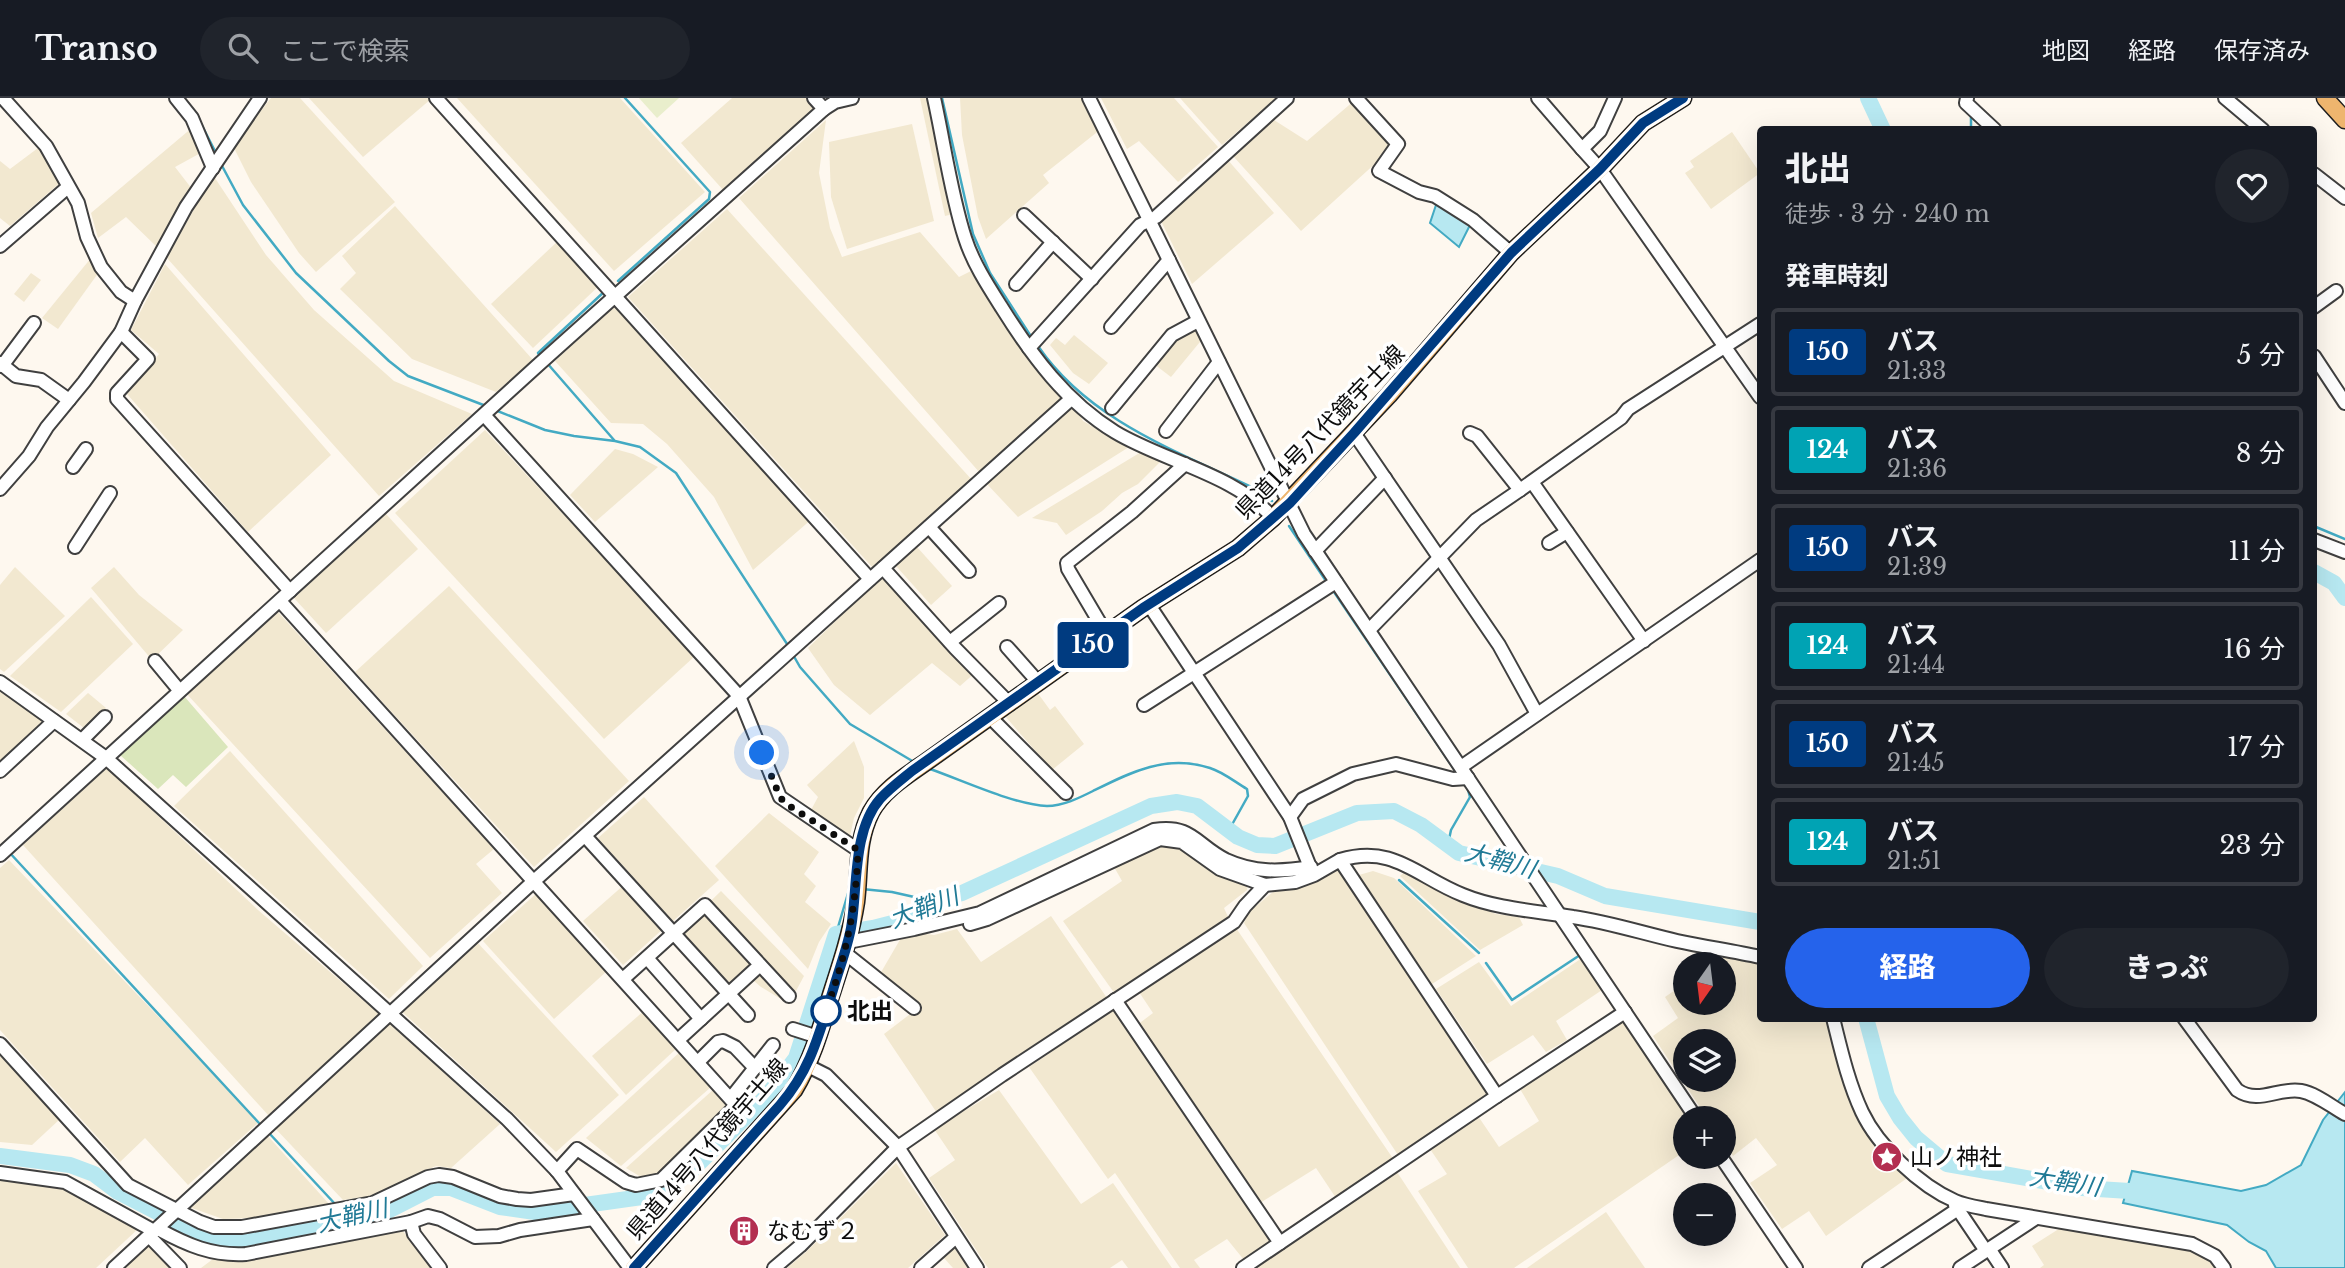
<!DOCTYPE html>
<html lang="ja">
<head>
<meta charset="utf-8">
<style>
	body { margin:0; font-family:"Libre Baskerville","Noto Sans JP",serif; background:#20242c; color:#f1f3f6; height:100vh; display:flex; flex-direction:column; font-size:26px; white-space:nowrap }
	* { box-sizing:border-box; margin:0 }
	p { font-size:23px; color:#9ea1a6 }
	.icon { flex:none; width:38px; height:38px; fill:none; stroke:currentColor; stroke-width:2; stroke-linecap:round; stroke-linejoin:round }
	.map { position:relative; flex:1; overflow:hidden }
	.side { position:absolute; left:1757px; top:28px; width:560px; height:896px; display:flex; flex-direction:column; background:#171b24; border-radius:7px; box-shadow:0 7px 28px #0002 }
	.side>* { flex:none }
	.badge { padding:0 14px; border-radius:5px; font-size:24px; line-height:46px }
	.needle { width:46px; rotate:194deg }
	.buttons { position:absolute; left:1673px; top:854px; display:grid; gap:14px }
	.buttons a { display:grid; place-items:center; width:63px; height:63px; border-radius:50%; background:#171b24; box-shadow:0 7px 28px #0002; font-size:35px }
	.you { position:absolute; width:35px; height:35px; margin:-18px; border:5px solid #fff; border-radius:50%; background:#1a73e8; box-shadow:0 0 0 10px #1a73e833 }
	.map>.badge { position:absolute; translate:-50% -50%; box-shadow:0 0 0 4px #fff }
	h2 { padding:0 28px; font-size:26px; line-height:63px }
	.round { display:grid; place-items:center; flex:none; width:74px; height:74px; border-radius:37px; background:#20242c }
	.headline { display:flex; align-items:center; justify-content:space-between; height:119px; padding:0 28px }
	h1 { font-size:33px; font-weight:800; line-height:52px }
	.action { display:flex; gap:14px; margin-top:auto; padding:14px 28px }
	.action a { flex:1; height:80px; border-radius:42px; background:#2563eb; color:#fff; font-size:28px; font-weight:800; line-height:80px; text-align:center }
	.action a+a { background:#20242c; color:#f1f3f6 }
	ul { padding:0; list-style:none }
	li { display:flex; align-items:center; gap:21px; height:88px; margin:0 14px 10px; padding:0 14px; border:4px solid #363941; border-radius:7px }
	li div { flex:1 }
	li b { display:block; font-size:26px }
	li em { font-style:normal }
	li .badge { min-width:77px; font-weight:700; text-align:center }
	header { display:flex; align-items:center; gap:42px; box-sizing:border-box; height:98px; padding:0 35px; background:#171b24; border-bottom:2px solid #363941 }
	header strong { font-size:33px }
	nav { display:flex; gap:38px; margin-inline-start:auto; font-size:24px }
	.search { width:490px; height:63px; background:#20242c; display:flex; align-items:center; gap:18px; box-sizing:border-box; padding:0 24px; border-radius:38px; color:#9ea1a6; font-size:26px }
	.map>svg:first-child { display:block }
</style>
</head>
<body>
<header>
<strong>Transo</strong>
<div class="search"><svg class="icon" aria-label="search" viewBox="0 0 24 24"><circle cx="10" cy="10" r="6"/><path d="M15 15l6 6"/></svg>ここで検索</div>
<nav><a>地図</a><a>経路</a><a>保存済み</a></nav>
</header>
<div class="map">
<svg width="2345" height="1170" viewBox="0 0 2345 1170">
	<rect width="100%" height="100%" fill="#fef8ef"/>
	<!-- farmland -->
	<g fill="#f2e8d0" fill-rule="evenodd">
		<path d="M271,0H300L395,104L316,174L299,155L251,84L233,48Z"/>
		<path d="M309,0H430L431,1L363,59Z"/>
		<path d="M457,0H620L705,94L614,173Z"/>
		<path d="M732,0H809L817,9L724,93L681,45Z"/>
		<path d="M920,0H933L958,115L945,118Z"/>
		<path d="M960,0H1085L1101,31L1043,77L1049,85L986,141L978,119L962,37Z"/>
		<path d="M1101,0H1174L1218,49L1178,84L1139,43L1127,51Z"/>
		<path d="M1180,0H1276L1222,47Z"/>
		<path d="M1355,2L1393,44L1378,63L1301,133L1233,58L1274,22L1307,43Z"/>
		<path d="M826,22L819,75L830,130L842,159L920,134L959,179L973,172L1066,301L980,375L739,100Z"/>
		<path d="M912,26L934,123L847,151L831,99L829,44Z"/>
		<path d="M193,29L206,52L175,69L192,91L181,105L157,149L126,119L98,140L91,115Z"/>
		<path d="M1732,34L1760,75L1711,111L1685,75L1694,69L1690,63Z"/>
		<path d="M42,47L61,84L10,128L0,120V63L10,71Z"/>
		<path d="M1227,61L1274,115L1192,186L1160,121Z"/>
		<path d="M213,77L266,157L314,212L394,283L472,316L379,398L167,160Z"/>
		<path d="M395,108L533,262L496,294L412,261L340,191L356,175L342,158Z"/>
		<path d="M727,111L972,382L873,470L628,199Z"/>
		<path d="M559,142L601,186L533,250L491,206Z"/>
		<path d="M91,160L99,174L58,231L42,220Z"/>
		<path d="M165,166L331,357L248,434L127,296L159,256L131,232Z"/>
		<path d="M31,175L41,182L24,204L14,196Z"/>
		<path d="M617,206L813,420L753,472L714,399L667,346L643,326L611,325L555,263Z"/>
		<path d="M1195,230L1204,239L1171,279L1154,266L1176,240Z"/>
		<path d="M1074,237L1108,265L1089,286L1073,275L1050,247L1056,240L1065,247Z"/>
		<path d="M1074,306L1083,323L1129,349L1018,419L986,385Z"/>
		<path d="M485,332L695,558L604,641L395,415Z"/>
		<path d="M615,351L633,356L658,369L595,424L570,397Z"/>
		<path d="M1141,354L1162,362L1138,386L1122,395L1102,413L1066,437L1057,425L1032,420Z"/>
		<path d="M386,416L418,451L326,535L294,500Z"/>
		<path d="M917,449L952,488L931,507L896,468Z"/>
		<path d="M15,469L65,518L4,574L0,571V487Z"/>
		<path d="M114,469L139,497L183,532L152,562L91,490Z"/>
		<path d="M884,476L976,574L960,588L932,565L870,617L834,587L808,550Z"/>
		<path d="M449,488L629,683L534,769L355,574Z"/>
		<path d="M91,499L133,546L61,614L10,578Z"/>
		<path d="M278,514L494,751L476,766L502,795L430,860L185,594Z"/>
		<path d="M0,593L46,624L0,667Z"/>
		<path d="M1037,594L1050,612L1055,608L1084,646L1052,672L1005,618Z"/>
		<path d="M88,595L106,610L84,630L66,616Z"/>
		<path d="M854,643L864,669V700L854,720L850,738L811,712L818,699L807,687Z"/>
		<path d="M230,653L423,868L389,901L174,708Z"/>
		<path d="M107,670L258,812L379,916L269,1018L23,747Z"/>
		<path d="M644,699L719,782L673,823L598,740Z"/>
		<path d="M769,715L819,754L804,776L816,788L805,804L831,826L819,844L808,871L715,768Z"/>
		<path d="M1167,744L1184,748L1248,784L1247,792L1224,810L1229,821L1115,896L1063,823L1122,783L1113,767Z"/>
		<path d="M9,762L259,1024L188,1087L145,1040L120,1064L0,932V770Z"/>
		<path d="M1340,771L1494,994L1398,1057L1244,825L1249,814L1273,794L1308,784Z"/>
		<path d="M1408,771L1439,792L1496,816L1519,819L1523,827L1480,852L1400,778Z"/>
		<path d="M1373,773L1394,780L1476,858L1432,886L1359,777Z"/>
		<path d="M625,786L664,830L623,867L583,823Z"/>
		<path d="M721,793L804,878L789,906L761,889L747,877L733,889L681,832Z"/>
		<path d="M537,795L607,873L554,921L483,843Z"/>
		<path d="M1051,818L1107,900L937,1015L884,936L918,910L880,876L905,833L934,837L957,831L981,864Z"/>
		<path d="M1236,830L1394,1062L1336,1100L1316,1070L1260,1105L1137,927L1153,915L1139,894Z"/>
		<path d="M476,843L619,997L556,1054L399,911Z"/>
		<path d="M1724,858L1760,865V920L1827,921L1843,984L1859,1018L1910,1078L1826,1138L1809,1113L1782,1131L1750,1085L1777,1067L1756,1040L1733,1058L1724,1045V1020H1707L1653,938L1678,920L1665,899L1685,885V905H1724V866H1712ZM1685,943H1724V982H1685Z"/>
		<path d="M1582,860L1605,890L1556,923L1567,942L1546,954L1533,937L1487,966L1436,891L1479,864L1511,908Z"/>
		<path d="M645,912L677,950L626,997L592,958Z"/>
		<path d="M1113,912L1273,1143L1244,1162L1227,1141L1194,1162L1200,1170H1180L1115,1075L1108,1081L1029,969Z"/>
		<path d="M1625,921L1691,1020H1685V1053L1514,1170H1468L1418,1093L1447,1076L1430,1051L1478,1018L1499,1049L1539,1023L1520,991Z"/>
		<path d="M389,925L500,1026L451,1070L436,1068L411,1079L394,1090L373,1098L343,1102L274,1029Z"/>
		<path d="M681,953L711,989L621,1068L586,1040Z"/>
		<path d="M0,958L60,1021L32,1047L0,1044Z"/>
		<path d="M714,991L730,1010L669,1071L646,1082L626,1070Z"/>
		<path d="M999,992L1081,1106L1113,1085L1172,1170H1128L1122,1162L1110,1170H988L929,1080L955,1062L934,1031Z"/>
		<path d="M266,1036L330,1107L258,1120L223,1121L189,1109Z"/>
		<path d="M896,1065L945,1137L908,1170H787L806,1154Z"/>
		<path d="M1397,1074L1460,1170H1254Z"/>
		<path d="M0,1079L60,1088L139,1130L96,1170H0Z"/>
		<path d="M1606,1114L1645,1170H1527Z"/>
		<path d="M2065,1127L2190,1147L2221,1170H2040L2044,1167L2032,1148Z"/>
		<path d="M402,1132L432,1170H201L213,1161L237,1162Z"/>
		<path d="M149,1147L172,1170H123Z"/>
		<path d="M954,1149L968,1170H953L943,1159Z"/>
	</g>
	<!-- green -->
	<path fill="#dae6bb" d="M184,598L228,649L186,689L173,677L158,691L120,657Z"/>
	<!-- pitch -->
	<path fill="#e9eecc" d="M639,0H679L657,20Z"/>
	<!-- water -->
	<g fill="#b7e8f1" stroke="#43aac3" stroke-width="2">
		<path d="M1437,104L1471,125L1459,149L1430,125Z"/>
		<path d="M2345,994V1170H2276L2266,1153L2249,1144L2227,1127L2123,1105L2132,1073L2241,1093L2266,1087L2301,1067L2323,1022Z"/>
	</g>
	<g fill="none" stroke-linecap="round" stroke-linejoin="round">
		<!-- stream -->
		<g stroke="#43aac3" stroke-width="2.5">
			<path d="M942,0L973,136L990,175L1032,240"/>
			<path d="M196,16L217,57"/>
			<path d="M1971,32V17"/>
			<path d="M221,66L243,107L296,175L389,263L408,278L486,308"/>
			<path d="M618,183L709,101L710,94L625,0"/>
			<path d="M1038,248C1089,323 1179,354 1258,392L1272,403"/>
			<path d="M540,258L538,255L605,193"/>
			<path d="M547,265L614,342"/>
			<path d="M495,312L545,332L574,338L615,343L640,349L676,375L789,549"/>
			<path d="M2314,426L2316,429L2345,441"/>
			<path d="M1289,428L1328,486"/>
			<path d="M1332,491L1456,674"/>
			<path d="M792,555L800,569L850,626L914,664"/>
			<path d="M930,671C962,682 1015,707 1047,708C1063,708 1079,700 1093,693C1131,674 1166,656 1210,670C1223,674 1235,684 1247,691L1248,698L1229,732"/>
			<path d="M1448,746L1451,732L1470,699L1468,692"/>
			<path d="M9,754L259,1025"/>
			<path d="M1399,782L1479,855"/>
			<path d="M862,791L892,794L932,803"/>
			<path d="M836,836L849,792H852"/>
			<path d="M1486,865L1512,902L1580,857"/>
			<path d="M269,1035L336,1107"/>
			<path d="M342,1115L348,1122"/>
		</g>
		<!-- river -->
		<g stroke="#b7e8f1" stroke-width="16">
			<path d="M1868,0L1883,32"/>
			<path d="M2314,474L2334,485L2345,500"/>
			<path d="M1866,920L1887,998L1900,1020L1916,1040L1947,1066L2082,1090L2145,1094"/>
			<path d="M0,1058L70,1067L94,1076L118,1094L207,1140L232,1144L288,1136L386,1114L433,1090H451L500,1109L535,1114L649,1098L673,1087L690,1074L767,998L796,960L836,836L873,830L912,820L932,803L962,795L1151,708L1177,704L1197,708L1238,739L1257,747L1275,748L1357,715L1394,713L1421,727L1459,755L1558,778L1605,798L1760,824"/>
		</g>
		<!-- minor casing -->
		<g stroke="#404040" stroke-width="16">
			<g id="minor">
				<path d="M3,0L46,48L78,105L87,139L101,169L121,194L135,203"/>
				<path d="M176,0L192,20L213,70"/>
				<path d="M436,0L870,481"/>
				<path d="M814,0L824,11"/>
				<path d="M934,0C944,45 951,97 965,140C973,165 988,188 1002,210C1032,258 1066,304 1115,334C1163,363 1236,377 1273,420"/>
				<path d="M1089,0L1304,436L1696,1020"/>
				<path d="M1356,0L1398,46L1379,73L1419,94L1435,98L1473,122L1511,155"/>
				<path d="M1538,0L1582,51"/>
				<path d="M1615,0L1600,33L1582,51L1600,71L1760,299"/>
				<path d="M1967,0L1966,5L1995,32"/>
				<path d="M2225,0L2263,32"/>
				<path d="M2314,76L2345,100"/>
				<path d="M1024,117L1092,181"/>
				<path d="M0,148L68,89"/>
				<path d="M1016,186L1053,144"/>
				<path d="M2314,209L2336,193"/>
				<path d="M1111,229L1169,162"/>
				<path d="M121,234L148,261L117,295V301L290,493"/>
				<path d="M1029,250L1140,127L1156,119L1287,0"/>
				<path d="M2314,258L2345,305"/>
				<path d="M0,265L16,278L41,282L69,302"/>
				<path d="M2,268L34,225"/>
				<path d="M1112,310L1172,237L1198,223"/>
				<path d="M484,317L739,598L780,699L858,752"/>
				<path d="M1166,333L1219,264"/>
				<path d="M1354,335L1499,547L1537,616"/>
				<path d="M1470,335L1477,338L1520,392L1621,320L1628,311L1760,226"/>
				<path d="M73,369L86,351"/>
				<path d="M1532,384L1644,543"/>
				<path d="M0,391L29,358L47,329L84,284L121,234L135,203L186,109L260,0"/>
				<path d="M929,429L969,473"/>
				<path d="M2314,442L2345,454"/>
				<path d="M1549,445L1567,434"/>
				<path d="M75,449L110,395"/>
				<path d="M1315,453L1385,380"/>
				<path d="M883,470L955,550L1010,606"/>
				<path d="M280,503L734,1005L733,1011L661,1082L636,1087L626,1084L577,1051L557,1073"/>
				<path d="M1149,507L1290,719L1312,774"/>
				<path d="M1369,532L1476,422L1520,392"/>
				<path d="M1107,537L1068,471L1067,465L1132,414L1185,366"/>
				<path d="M950,544L999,505"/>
				<path d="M1007,549L1039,585"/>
				<path d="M155,563L179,592"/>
				<path d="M0,584L106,660L507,1021L557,1073L630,1170"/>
				<path d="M1144,607L1336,484"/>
				<path d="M990,619L1066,695"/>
				<path d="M82,642L105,619"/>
				<path d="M1461,669L1760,462"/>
				<path d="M0,673L54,623"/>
				<path d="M1290,719L1303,701L1353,676L1396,666L1453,681L1468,680"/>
				<path d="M585,738L748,917"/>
				<path d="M0,757L537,268L824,11L835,4L852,0"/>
				<path d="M1340,762C1394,746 1417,779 1463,797C1497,811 1537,813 1573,819C1608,824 1642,835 1677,843C1705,849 1733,853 1760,859"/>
				<path d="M970,826L987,821L1160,741L1182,744L1220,771L1265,787"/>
				<path d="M848,844L914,831L980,815L1154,732C1192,726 1196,747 1226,762C1254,775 1281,774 1311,769"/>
				<path d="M843,859H850L914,910"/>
				<path d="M647,860L701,921"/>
				<path d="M623,881L705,807L789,898"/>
				<path d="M1115,902L1280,1145"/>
				<path d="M1833,920C1841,952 1848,984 1862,1014C1878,1048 1920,1088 1955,1103C1964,1107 1976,1109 1986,1111L2192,1146L2215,1158L2224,1170"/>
				<path d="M2184,920L2237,992C2259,1007 2278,989 2301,993C2317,996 2332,1009 2345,1016"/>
				<path d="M793,931L818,939"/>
				<path d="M678,942L760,867"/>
				<path d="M0,946L128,1087L200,1124L214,1129H242L373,1105L428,1079L439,1077L453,1079L500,1098L517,1101L531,1102L574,1096"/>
				<path d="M698,964L718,944L723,943L735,949L755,970"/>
				<path d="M808,968L826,977L898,1049L977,1170"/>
				<path d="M731,1000L773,947"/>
				<path d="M1721,1059L1796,1170"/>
				<path d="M0,1075L65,1084L154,1133"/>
				<path d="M1955,1107L1984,1150L1992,1155L2002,1170"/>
				<path d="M411,1124L414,1136L440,1170"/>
				<path d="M158,1131C187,1147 212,1158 246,1156L411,1124L428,1118L440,1121L475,1139L499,1138L520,1132L593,1121"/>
				<path d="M149,1138L180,1170"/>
				<path d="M114,1170L534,783L1071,301"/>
				<path d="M774,1170L800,1148L898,1049L1002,977L1234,824L1245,808L1265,787L1295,784L1314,777L1340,762L1497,998"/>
				<path d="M921,1170L956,1139"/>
				<path d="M1243,1170L1497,998L1625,914"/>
				<path d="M1869,1170L1958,1111"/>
				<path d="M1960,1170L2036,1120"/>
			</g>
		</g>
		<!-- major casing -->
		<g stroke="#1e1e1e" stroke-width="19">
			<g id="major">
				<path d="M2325,0L2345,22"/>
				<path d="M634,1170L794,992C812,962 821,930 831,897C841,866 851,836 856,804C860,772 856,744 871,714C883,692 906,678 926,664L1143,510L1238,450L1273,420L1389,297L1511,155L1600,71L1643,25L1683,0"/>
			</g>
		</g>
		<!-- minor -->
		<use href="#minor" stroke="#fff" stroke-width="12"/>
		<!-- major -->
		<use href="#major" stroke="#eeb56e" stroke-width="16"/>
	</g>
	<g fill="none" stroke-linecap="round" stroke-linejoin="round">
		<!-- line casing -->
		<g stroke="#fff" stroke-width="16">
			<path id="line" d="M634,1170L780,1007C811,971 819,936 833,892C839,871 847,851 851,830C858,791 852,733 880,701C889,691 901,682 912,673L1143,510L1238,450L1290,405L1354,335L1511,155L1600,71L1643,25L1683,0"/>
		</g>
		<!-- line -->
		<use href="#line" stroke="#003b80" stroke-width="10"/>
		<!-- walk -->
		<path stroke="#0d0d0d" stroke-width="7" stroke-dasharray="0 12.6" d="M762,655L780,699L785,705L858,752C856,812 846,857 826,913"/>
	</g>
	<!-- icons -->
	<defs>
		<g id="sight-disc" transform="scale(1.575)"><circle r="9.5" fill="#b32f51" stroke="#fff"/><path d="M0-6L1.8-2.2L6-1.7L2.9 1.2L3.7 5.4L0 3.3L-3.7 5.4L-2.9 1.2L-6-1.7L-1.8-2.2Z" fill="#fff"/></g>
		<g id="building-disc" transform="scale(1.575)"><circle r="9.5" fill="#b32f51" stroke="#fff"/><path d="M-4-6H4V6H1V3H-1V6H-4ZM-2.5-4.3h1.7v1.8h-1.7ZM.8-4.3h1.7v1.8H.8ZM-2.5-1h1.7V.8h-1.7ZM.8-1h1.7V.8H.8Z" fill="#fff"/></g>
	</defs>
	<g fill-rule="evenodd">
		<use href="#sight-disc" x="1887" y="1059"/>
		<use href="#building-disc" x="744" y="1133"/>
	</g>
	<!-- markers -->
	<circle fill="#fff" stroke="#003b80" stroke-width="3.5" cx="826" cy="913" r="14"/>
	<g text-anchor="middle" stroke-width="7" stroke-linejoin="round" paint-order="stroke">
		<!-- street labels -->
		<g font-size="23" fill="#0d0d0d" stroke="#fff">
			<text transform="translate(1320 334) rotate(-46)" y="8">県道14号八代鏡宇土線</text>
			<text transform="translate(707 1051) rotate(-49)" y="8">県道14号八代鏡宇土線</text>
		</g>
		<!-- stop labels -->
		<g font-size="23" font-weight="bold" fill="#0d0d0d" stroke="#fff" text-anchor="start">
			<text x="847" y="921">北出</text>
		</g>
		<!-- poi labels -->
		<g font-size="23" fill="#0d0d0d" stroke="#fff" text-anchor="start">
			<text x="1910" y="1067">山ノ神社</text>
			<text x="767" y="1141">なむず２</text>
		</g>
		<!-- water labels -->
		<g font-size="24" font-style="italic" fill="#207a96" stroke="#fff">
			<text transform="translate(1500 763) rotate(15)" y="8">大鞘川</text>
			<text transform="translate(924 810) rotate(-21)" y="8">大鞘川</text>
			<text transform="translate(2065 1084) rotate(9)" y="8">大鞘川</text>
			<text transform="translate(352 1118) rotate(-13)" y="8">大鞘川</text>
		</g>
	</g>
</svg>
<div class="buttons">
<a><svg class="needle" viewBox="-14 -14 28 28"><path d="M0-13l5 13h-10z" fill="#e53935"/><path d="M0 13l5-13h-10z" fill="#9ea1a6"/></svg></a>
<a><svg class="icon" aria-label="layers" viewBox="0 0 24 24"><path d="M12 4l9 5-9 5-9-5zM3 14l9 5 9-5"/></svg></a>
<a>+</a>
<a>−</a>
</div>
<div class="you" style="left:762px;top:655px"></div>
<b class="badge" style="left:1093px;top:547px;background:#003b80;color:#fff">150</b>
<section class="side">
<div class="headline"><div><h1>北出</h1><p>徒歩 · 3 分 · 240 m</p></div><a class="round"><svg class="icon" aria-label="heart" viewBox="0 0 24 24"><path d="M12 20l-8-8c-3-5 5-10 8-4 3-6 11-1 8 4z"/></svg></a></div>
<h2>発車時刻</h2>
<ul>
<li><span class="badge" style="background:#003b80;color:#fff">150</span><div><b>バス</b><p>21:33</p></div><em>5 分</em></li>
<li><span class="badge" style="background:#00a3b4;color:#fff">124</span><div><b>バス</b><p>21:36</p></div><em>8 分</em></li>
<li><span class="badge" style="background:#003b80;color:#fff">150</span><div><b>バス</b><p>21:39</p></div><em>11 分</em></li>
<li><span class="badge" style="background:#00a3b4;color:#fff">124</span><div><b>バス</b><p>21:44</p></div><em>16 分</em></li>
<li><span class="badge" style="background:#003b80;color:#fff">150</span><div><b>バス</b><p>21:45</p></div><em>17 分</em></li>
<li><span class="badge" style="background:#00a3b4;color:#fff">124</span><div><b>バス</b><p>21:51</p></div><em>23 分</em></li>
</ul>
<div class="action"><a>経路</a><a>きっぷ</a></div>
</section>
</div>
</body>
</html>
